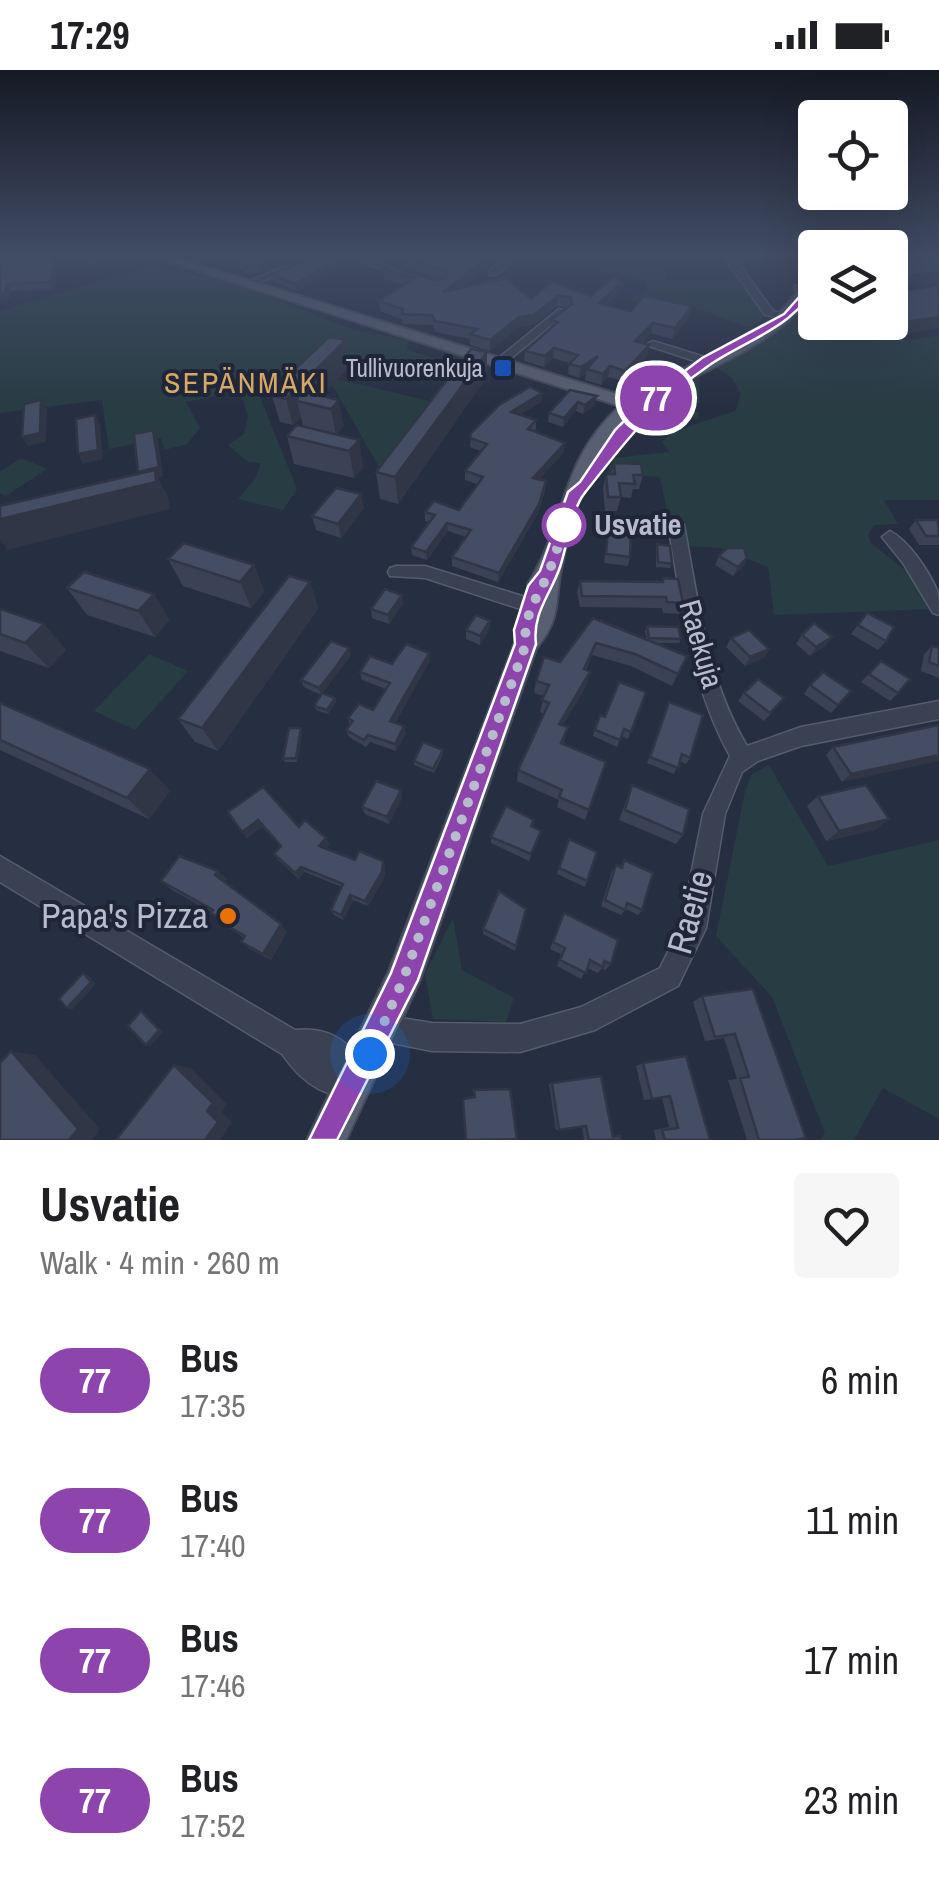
<!DOCTYPE html>
<html lang="en">
<head>
<meta charset="utf-8">
<style>
	body { margin:0; font-family:"Archivo Narrow",sans-serif; background:#f6f6f6; color:#202124; height:100vh; display:flex; flex-direction:column; font-size:38px; white-space:nowrap }
	* { box-sizing:border-box; margin:0 }
	p { font-size:32px; color:#757577 }
	.icon { flex:none; width:55px; height:55px; fill:none; stroke:currentColor; stroke-width:2; stroke-linecap:round; stroke-linejoin:round }
	.map { position:relative; height:1070px; overflow:hidden }
	.drawer { display:flex; flex-direction:column; background:#fff; flex:1 }
	.drawer>* { flex:none }
	.badge { padding:0 20px; border-radius:32px; font-size:35px; line-height:65px }
	.buttons { position:absolute; left:798px; top:30px; display:grid; gap:20px }
	.buttons a { display:grid; place-items:center; width:110px; height:110px; border-radius:10px; background:#fff; box-shadow:0 10px 40px #0002; font-size:50px }
	.you { position:absolute; width:50px; height:50px; margin:-25px; border:8px solid #fff; border-radius:50%; background:#1a73e8; box-shadow:0 0 0 15px #1a73e833 }
	.map>.badge { position:absolute; translate:-50% -50%; box-shadow:0 0 0 5px #fff }
	.round { display:grid; place-items:center; flex:none; width:105px; height:105px; border-radius:10px; background:#f6f6f6 }
	.summary { display:flex; align-items:center; justify-content:space-between; height:170px; padding:0 40px }
	h1 { font-size:48px; font-weight:800; line-height:75px }
	ul { padding:0; list-style:none }
	li { display:flex; align-items:center; gap:30px; height:140px; padding:0 40px }
	li div { flex:1 }
	li b { display:block; font-size:38px }
	li em { font-style:normal }
	li .badge { min-width:110px; font-weight:700; text-align:center }
	.status { display:flex; justify-content:space-between; align-items:center; height:70px; padding:0 50px; background:#fff; direction:ltr }
	.status svg { height:28px; fill:currentColor }
	.map>svg:first-child { display:block }
</style>
</head>
<body>
<div class="status"><b>17:29</b><svg viewBox="0 0 49 12"><path d="M0 12V9h3v3zM5 12V6h3v6zM10 12V3h3v9zM15 12V0h3v12zM26 1h20v11H26zM47 4h2v5h-2z"/></svg></div>
<div class="map">
<svg width="939" height="1070" viewBox="0 0 939 1070">
	<rect width="100%" height="100%" fill="#262e42"/>
	<!-- green -->
	<g fill="#283c43">
		<path d="M539,186L605,187L667,198L666,210L742,211L764,235L765,246L750,258C728,252 709,240 687,236C667,231 647,235 629,230L647,219L646,212Z"/>
		<path d="M153,195C171,202 189,203 207,207C256,219 301,240 346,257C366,265 387,264 407,271L408,280L454,295L439,311L329,286L304,307L272,305L254,312L297,419L283,440L238,429L255,409L261,393L248,392L228,375L244,364L248,346L240,321L186,332L200,358L187,374L164,380L161,368L109,379L102,330L0,343V241Z"/>
		<path d="M814,231L815,252L855,253L868,261L886,258L906,271L939,265V430H884L898,454L874,455L868,465L871,473L915,508L932,539L774,545L768,497L720,478L684,476V453L669,451L660,407L608,403L614,388L669,382L662,372L672,362L735,341L741,324L732,308L712,295Z"/>
		<path d="M699,302L700,333L655,341L649,345L667,340L699,342L698,349L669,344V349L678,353L675,357L653,353L640,358L665,362L662,364L629,365L647,340Z"/>
		<path d="M337,309L442,334L386,409L332,315Z"/>
		<path d="M22,388L47,399L6,426L0,423V401Z"/>
		<path d="M149,584L188,601L135,660L94,641Z"/>
		<path d="M769,695L828,796L939,770V1049L883,1018L854,1070H820L825,1063L772,927L716,866L745,721L752,704Z"/>
		<path d="M453,848L462,900L514,928L506,952L433,949L425,904Z"/>
	</g>
	<g fill="none" stroke-linecap="round" stroke-linejoin="round">
		<!-- minor casing -->
		<g stroke="#555c6c" stroke-width="3">
			<g id="minor">
				<path d="M341,186H357L413,204L405,206Z"/>
				<path d="M510,186H521L495,205H489V201Z"/>
				<path d="M723,186H733L773,241L782,244V248L765,245Z"/>
				<path d="M287,196L295,198L252,215L244,213Z"/>
				<path d="M799,215L815,217V223L795,220V216Z"/>
				<path d="M559,239L568,241L503,295H495V291Z"/>
				<path d="M653,271L711,289L713,291L707,295L649,276L647,274Z"/>
				<path d="M676,450L684,455C698,530 707,609 747,676L801,657L939,631V649L801,676L758,691L742,702L725,744L706,858L678,916L595,960L520,982L432,981L372,969L368,959L372,949L382,945L432,953L520,954L581,937L660,898L681,855L703,744L730,686C690,614 682,534 668,455Z"/>
				<path d="M890,461C909,471 928,500 937,520C939,527 939,536 939,545L933,543L903,493L882,467Z"/>
				<path d="M396,496H425L551,535L554,540L551,545L545,547L425,508L390,506L388,502L390,498Z"/>
				<path d="M0,786L295,960C334,956 357,976 371,1011L367,1021C331,1036 301,1012 282,984L0,812Z"/>
			</g>
		</g>
		<!-- major casing -->
		<g stroke="#444a5b" stroke-width="4">
			<path id="major" d="M151,186H170L630,328L773,250L815,202C815,264 691,303 645,333L653,338L651,342L635,340C590,382 572,441 561,500C554,535 562,546 536,579L420,910L346,1070H307L389,901L514,575L531,551L538,522L528,514C567,452 559,391 620,336Z"/>
		</g>
		<!-- minor -->
		<use href="#minor" fill="#3a4152" fill-rule="evenodd"/>
		<!-- major -->
		<use href="#major" fill="#595f72" fill-rule="evenodd"/>
	</g>
	<!-- wall -->
	<g fill="#3b4256">
		<path d="M40,186L60,187L54,220L12,221L7,233L0,191H27Z"/>
		<path d="M66,186H121L123,191L104,199Z"/>
		<path d="M228,186H309L261,203L248,204L229,191Z"/>
		<path d="M339,186H347L348,193L297,221L273,211L271,204Z"/>
		<path d="M403,187L495,192L462,218L531,229L552,212L591,226L620,223L606,235L631,241L690,246L672,269L651,263L642,273L649,275L647,286L623,311L608,307L601,315L585,310L586,304L579,308L568,304L569,293L553,288L544,297L524,291L525,281L550,259L551,250L567,237L557,236L533,255L519,257L490,281L470,275V269L436,262L433,255L403,254L402,249L380,241L379,231L404,215L384,209L383,199L434,210L440,209L404,197Z"/>
		<path d="M939,215V258L898,264L881,252H890V223Z"/>
		<path d="M346,270L350,296L321,326L344,356L337,364L359,370L363,397L354,408L294,394L287,366L303,357L301,347L293,355L280,352L272,326L295,304L294,300Z"/>
		<path d="M487,282L486,308L398,434L380,429L376,402Z"/>
		<path d="M570,320L595,335L583,344L576,341L563,357L548,352L549,343Z"/>
		<path d="M542,323L541,332L520,345L536,350V359L533,361L564,382L539,409L545,420L538,443L498,512L452,496V487L466,467L448,461L427,490L412,485L411,477L430,452L425,451V442L459,440L477,414L465,410V401L481,381L470,377L471,363Z"/>
		<path d="M614,393L643,405L639,419H633L631,428L621,427L617,441H605L603,418L606,404H611Z"/>
		<path d="M364,438L341,468L316,460L312,446Z"/>
		<path d="M916,450L939,451V475H919L909,459Z"/>
		<path d="M608,460L630,487L628,496L604,493Z"/>
		<path d="M657,474L672,494L670,498L656,497V479Z"/>
		<path d="M719,486L747,488L743,497L733,506L715,495Z"/>
		<path d="M168,489L254,495L264,522L251,538L183,516Z"/>
		<path d="M663,508L683,533L679,544L663,543L662,538L580,537L577,522L580,511L662,512Z"/>
		<path d="M310,512L318,539L218,681L195,672L178,649Z"/>
		<path d="M67,518L154,524L169,550L155,567L87,545Z"/>
		<path d="M403,534L389,554L372,548L371,539Z"/>
		<path d="M0,539L44,554L66,580L49,598L0,581Z"/>
		<path d="M867,543L886,571L878,580L851,564Z"/>
		<path d="M593,548L647,569L645,561L647,556L681,569L679,573H656L687,586L672,616L631,596L592,585L586,600L587,614L563,655L568,657L563,674L606,692L585,750L557,737L559,730L517,711L518,700L544,644L540,642L544,626L534,623L536,611L560,592Z"/>
		<path d="M490,551L489,560L480,575L466,569V560Z"/>
		<path d="M802,565L832,567L825,576L810,586L796,574Z"/>
		<path d="M731,568L769,579L764,588L745,596L726,577Z"/>
		<path d="M932,576L939,578V608L921,601L924,584Z"/>
		<path d="M351,585L322,623L335,628L336,632L328,644L316,640L314,636L321,625L304,617L301,610Z"/>
		<path d="M430,590L395,653L406,663L396,681L370,672L366,677L349,667L346,660L350,655L348,648L373,640L386,619L362,610L360,602L392,594Z"/>
		<path d="M881,591L898,623L890,631L861,612Z"/>
		<path d="M810,615L851,621L831,643L804,624Z"/>
		<path d="M646,622L628,669L621,666L617,677L593,666L600,645L605,647Z"/>
		<path d="M744,623L778,636L764,651L738,631Z"/>
		<path d="M669,632L690,688L686,694L680,691L674,704L647,693Z"/>
		<path d="M0,633L170,721L149,749L0,680Z"/>
		<path d="M939,655L842,712L826,685L833,677Z"/>
		<path d="M302,662L297,692H285L283,689Z"/>
		<path d="M443,684L434,703L414,695V691Z"/>
		<path d="M632,715L683,765L676,774L619,750Z"/>
		<path d="M401,720L402,728L389,754L365,744L362,737Z"/>
		<path d="M818,726L875,760L826,771L807,736Z"/>
		<path d="M228,742L299,757L326,768L329,774L325,779L355,790L383,791L385,797L384,808L368,836L353,830L343,850L334,845L331,840L342,817L305,802L299,809L278,790L274,784L281,777L262,757L247,768Z"/>
		<path d="M534,750L533,757L539,767L529,791L491,773V767Z"/>
		<path d="M569,769L587,811L585,817L557,804Z"/>
		<path d="M624,790L642,840L638,845L626,839L621,845L601,836L612,801L616,795L620,797Z"/>
		<path d="M227,809L225,812L287,862L271,890L250,879L241,872L244,868L227,856L228,854L221,851L211,843L212,842L172,820L161,811Z"/>
		<path d="M526,839L515,881L483,864V859Z"/>
		<path d="M564,843L611,894L605,900L602,898L598,903L587,898L581,909L557,896L561,884L550,879Z"/>
		<path d="M753,919L796,1070H747L728,1010L737,1009L724,968L705,971L693,932L702,926Z"/>
		<path d="M643,993L710,1070H656L654,1060L669,1057L662,1028L644,1030L636,996Z"/>
		<path d="M552,1013L612,1066H620L621,1070H584L582,1057L556,1060L549,1014Z"/>
	</g>
	<!-- shaded-wall -->
	<g fill="#303646">
		<path d="M56,186L60,187L54,220L50,212Z"/>
		<path d="M98,186H121L123,191L104,199Z"/>
		<path d="M285,186H309L261,203L259,195Z"/>
		<path d="M345,186H347L348,193L297,221L295,214Z"/>
		<path d="M490,186H495V192L443,232V222Z"/>
		<path d="M939,202V213L891,219L895,207Z"/>
		<path d="M621,213L620,223L597,244L599,233Z"/>
		<path d="M8,214L12,221L7,233L0,234V226Z"/>
		<path d="M558,226L557,236L533,255L519,257L490,281V270L519,247Z"/>
		<path d="M692,236L690,246L672,269L675,258Z"/>
		<path d="M939,247V258L898,264L905,252Z"/>
		<path d="M653,253L651,263L633,282L635,271Z"/>
		<path d="M346,270L350,296L312,335L297,331L301,347L293,355L286,329Z"/>
		<path d="M649,275L647,286L623,311L625,301Z"/>
		<path d="M554,278L553,288L544,297L545,286Z"/>
		<path d="M487,282L486,308L398,434L395,407Z"/>
		<path d="M598,286L587,299L586,304L579,308L581,297Z"/>
		<path d="M610,296L608,307L601,315L603,304Z"/>
		<path d="M542,323L541,332L511,351V342Z"/>
		<path d="M597,326L595,335L583,344L585,335Z"/>
		<path d="M41,330L47,339L46,372L28,376L22,367Z"/>
		<path d="M339,330L344,356L336,366L331,339Z"/>
		<path d="M578,332L576,341L563,357L564,348Z"/>
		<path d="M95,345L100,354L103,389L83,394L78,384Z"/>
		<path d="M153,360L158,369L163,406L158,408L168,427L170,439L8,480L0,469V449L143,411L138,402Z"/>
		<path d="M359,370L363,397L354,408L349,381Z"/>
		<path d="M565,373L564,382L532,417L533,408Z"/>
		<path d="M546,411L538,443L498,512L499,503Z"/>
		<path d="M361,424L364,438L341,468L338,454Z"/>
		<path d="M447,453L448,461L427,490L426,482Z"/>
		<path d="M747,488L743,497L733,506L738,497Z"/>
		<path d="M254,495L264,522L251,538L240,512Z"/>
		<path d="M310,512L318,539L218,681L202,658Z"/>
		<path d="M154,524L169,550L155,567L138,541Z"/>
		<path d="M402,525L403,534L389,554L388,545Z"/>
		<path d="M490,551L489,560L480,575V566Z"/>
		<path d="M44,554L66,580L49,598L25,573Z"/>
		<path d="M832,567L825,576L810,586L816,577Z"/>
		<path d="M349,578L351,585L321,625L319,618Z"/>
		<path d="M769,579L764,588L745,596L750,587Z"/>
		<path d="M429,583L430,590L392,658L390,651Z"/>
		<path d="M590,602L587,614L557,665L559,654Z"/>
		<path d="M335,628L336,632L328,644L327,640Z"/>
		<path d="M404,656L406,663L396,681L395,674Z"/>
		<path d="M301,658L302,662L297,692L296,688Z"/>
		<path d="M939,685V691L842,712L851,704Z"/>
		<path d="M150,699L170,721L149,749L127,728Z"/>
		<path d="M401,720L402,728L389,754L387,747Z"/>
		<path d="M889,749L875,760L826,771L839,761Z"/>
		<path d="M258,750L262,757L247,768L242,762Z"/>
		<path d="M326,768L329,774L322,782L319,776Z"/>
		<path d="M383,791L385,797L384,808L368,836L365,831Z"/>
		<path d="M301,797L305,802L299,809L295,803Z"/>
		<path d="M218,801L227,809L224,813L215,805Z"/>
		<path d="M350,825L353,830L343,850L341,845Z"/>
		<path d="M281,854L287,862L271,890L263,884Z"/>
		<path d="M83,903L88,905L96,914L72,940L67,938Z"/>
		<path d="M141,941L145,943L163,962L150,977L146,975Z"/>
		<path d="M11,981L35,985L100,1059L92,1070H69Z"/>
		<path d="M174,995L191,998L227,1034L222,1042L232,1052L220,1070H205L207,1041Z"/>
	</g>
	<!-- building -->
	<g fill="#454d64" stroke="#303646" stroke-width="2.5">
		<path d="M40,186H56L50,212L8,214L3,225L0,226V191L25,187L21,193Z"/>
		<path d="M231,186H285L259,195L245,196Z"/>
		<path d="M345,186L295,214L271,204L312,189Z"/>
		<path d="M405,186H490L443,222L506,208L531,229L552,212L591,226L615,206L621,213L599,233L631,241L644,226L692,236L675,258L653,253L635,271L649,275L625,301L610,296L603,304L587,299L598,286L581,297L569,294L578,285L554,278L545,286L525,281L558,252L551,250L572,234L570,227L558,226L534,245L519,247L490,270L470,264L477,259L435,251L432,245L402,244L403,239L379,231L415,208L383,199L389,196L434,210L446,208V201L403,187Z"/>
		<path d="M912,186H939V202L895,207L892,216L890,215V189Z"/>
		<path d="M939,215V247L905,252L890,242V223Z"/>
		<path d="M329,267L346,270L286,329L272,326L298,301L294,300Z"/>
		<path d="M471,279L487,282L395,407L376,402Z"/>
		<path d="M530,317L542,323L511,342L536,350L528,359L565,373L533,408L546,411L539,434L499,503L452,487L471,460L447,453L426,482L411,477L435,445L425,442L434,431L459,440L483,407L465,401L487,374L470,368L471,363L499,335Z"/>
		<path d="M570,320L597,326L585,335L578,332L564,348L549,343Z"/>
		<path d="M299,321L339,330L331,339L297,331Z"/>
		<path d="M41,330L40,363L22,367L24,334Z"/>
		<path d="M95,345L98,380L78,384L76,349Z"/>
		<path d="M297,355L359,370L349,381L287,366Z"/>
		<path d="M153,360L159,397L138,402L134,364Z"/>
		<path d="M614,393L641,394L643,405H633L635,414L619,413L621,427H608L606,404H615Z"/>
		<path d="M155,400L156,412L0,449V436Z"/>
		<path d="M336,418L361,424L338,454L312,446Z"/>
		<path d="M916,450H938L939,466H926Z"/>
		<path d="M608,460L631,463L630,487L606,484Z"/>
		<path d="M184,473L254,495L240,512L168,489Z"/>
		<path d="M657,474L670,476L672,494L658,492Z"/>
		<path d="M727,478H744L747,488L738,497L719,486Z"/>
		<path d="M84,502L154,524L138,541L67,518Z"/>
		<path d="M289,506L310,512L202,658L178,649Z"/>
		<path d="M663,508L678,509L683,533L667,532L666,527L582,526L580,511L663,512Z"/>
		<path d="M385,519L402,525L388,545L371,539Z"/>
		<path d="M0,539L44,554L25,573L0,564Z"/>
		<path d="M867,543L894,557L886,571L858,555Z"/>
		<path d="M476,545L490,551L480,566L466,560Z"/>
		<path d="M593,548L687,586L678,604L635,584L596,573L584,599L590,602L559,654L568,657L561,673L606,692L589,740L559,727L562,720L518,700L549,633L542,630L549,615L536,611L544,587L560,592Z"/>
		<path d="M814,553L832,567L816,577L802,565Z"/>
		<path d="M647,556L678,557L681,569L649,568Z"/>
		<path d="M749,560L769,579L750,587L731,568Z"/>
		<path d="M331,571L349,578L336,597L319,618L301,610Z"/>
		<path d="M406,574L429,583L390,651L404,656L395,674L368,665L364,670L346,660L353,651L348,648L359,634L373,640L390,613L360,602L370,586L392,594Z"/>
		<path d="M932,576L939,578V596L929,592Z"/>
		<path d="M881,591L910,609L898,623L869,604Z"/>
		<path d="M823,602L851,621L838,635L810,615Z"/>
		<path d="M758,609L784,628L770,643L744,623Z"/>
		<path d="M619,612L646,622L631,662L624,659L620,670L595,660L600,645L605,647Z"/>
		<path d="M322,623L335,628L327,640L314,636Z"/>
		<path d="M669,632L703,645L690,688L682,684L678,698L650,687Z"/>
		<path d="M0,633L150,699L127,728L0,670Z"/>
		<path d="M939,655V685L851,704L833,677Z"/>
		<path d="M289,658H301L296,688L283,689Z"/>
		<path d="M423,672L443,680L433,699L414,691Z"/>
		<path d="M376,711L401,720L387,747L362,737Z"/>
		<path d="M632,715L689,739L683,765L625,740Z"/>
		<path d="M866,715L889,749L839,761L818,726Z"/>
		<path d="M263,717L299,757L305,750L326,768L319,776L355,790L359,781L383,791L382,802L365,831L350,825L341,845L331,840L343,814L301,797L295,803L274,784L281,776L258,750L242,762L228,742Z"/>
		<path d="M506,736L534,750L531,756L541,761L531,784L491,767Z"/>
		<path d="M569,769L597,782L587,811L559,798Z"/>
		<path d="M179,786L218,801L215,805L281,854L263,884L241,872L245,866L227,856L229,853L211,843L213,840L161,811Z"/>
		<path d="M624,790L653,803L642,840L627,833L625,840L605,830L616,795L622,798Z"/>
		<path d="M499,821L526,839L516,876L483,859Z"/>
		<path d="M564,843L618,870L611,894L604,891L603,897L590,890L586,903L560,890L565,878L553,872Z"/>
		<path d="M83,903L91,912L67,938L59,929Z"/>
		<path d="M753,919L806,1068L796,1070H759L740,1008L749,1007L735,964L715,967L702,926Z"/>
		<path d="M141,941L159,960L146,975L128,956Z"/>
		<path d="M11,981L78,1059L69,1070H0V993Z"/>
		<path d="M686,986L710,1070H665L662,1060L678,1058L670,1026L652,1029L643,993Z"/>
		<path d="M174,995L213,1033L207,1041L218,1052L205,1070H116Z"/>
		<path d="M601,1006L613,1067L620,1066L621,1070H589L586,1056L559,1060L552,1013Z"/>
		<path d="M510,1019L517,1069L466,1070L463,1029L475,1027L474,1020Z"/>
	</g>
	<!-- sky -->
	<linearGradient id="sky" x2="0" y2="1"><stop stop-color="#151924"/><stop offset="0.55" stop-color="#414c65"/><stop offset="1" stop-color="#414c65" stop-opacity="0"/></linearGradient>
	<rect width="939" height="336" fill="url(#sky)"/>
	<!-- line -->
	<path fill="#8e44ad" stroke="#fff" stroke-width="2.5" d="M811,203L820,206C799,256 754,266 711,294C655,332 624,373 584,424C571,441 567,477 560,497C551,524 532,543 536,574L418,910L337,1070H309L391,903L515,574L514,560L528,516L540,501L568,422L580,412L615,360L640,335L702,288L784,244L800,226Z"/>
	<g fill="none" stroke-linecap="round" stroke-linejoin="round">
		<!-- walk -->
		<path stroke="#b7bccc" stroke-width="10" stroke-dasharray="0 18" d="M370,984L403,910L526,574C522,544 540,525 550,499C557,481 562,462 568,444L564,455"/>
	</g>
	<!-- markers -->
	<rect fill="#1a4fb4" stroke="#1f2637" stroke-width="4" x="493" y="288" width="20" height="20" rx="5"/>
	<circle fill="#fff" stroke="#8e44ad" stroke-width="5" cx="564" cy="455" r="20"/>
	<circle fill="#e8710a" stroke="#1f2637" stroke-width="4" cx="228" cy="846" r="10"/>
	<g text-anchor="middle" stroke-width="8" stroke-linejoin="round" paint-order="stroke">
		<!-- far-poi labels -->
		<g font-size="25" fill="#b7bccc" stroke="#1f2637" text-anchor="end">
			<text x="483" y="307">Tullivuorenkuja</text>
		</g>
		<!-- far-quarter labels -->
		<g font-size="30" letter-spacing="2.5" fill="#d7a867" stroke="#1f2637">
			<text x="246" y="323">SEPÄNMÄKI</text>
		</g>
		<!-- stop labels -->
		<g font-size="30" font-weight="bold" fill="#b7bccc" stroke="#1f2637" text-anchor="start">
			<text x="594" y="465">Usvatie</text>
		</g>
		<!-- street labels -->
		<g font-size="30" fill="#b7bccc" stroke="#1f2637">
			<text transform="translate(701 574) rotate(74)" y="10">Raekuja</text>
		</g>
		<!-- near-street labels -->
		<g font-size="35" fill="#b7bccc" stroke="#1f2637">
			<text transform="translate(690 842) rotate(-74)" y="12">Raetie</text>
		</g>
		<!-- near-poi labels -->
		<g font-size="35" fill="#b7bccc" stroke="#1f2637" text-anchor="end">
			<text x="208" y="858">Papa's Pizza</text>
		</g>
	</g>
</svg>
<div class="buttons">
<a><svg class="icon" aria-label="locate" viewBox="0 0 24 24"><circle cx="12" cy="12" r="6"/><path d="M12 2v4M12 18v4M2 12h4M18 12h4"/></svg></a>
<a><svg class="icon" aria-label="layers" viewBox="0 0 24 24"><path d="M12 4l9 5-9 5-9-5zM3 14l9 5 9-5"/></svg></a>
</div>
<div class="you" style="left:370px;top:984px"></div>
<b class="badge" style="left:656px;top:328px;background:#8e44ad;color:#fff">77</b>
</div>
<section class="drawer">
<div class="summary"><div><h1>Usvatie</h1><p>Walk · 4 min · 260 m</p></div><a class="round"><svg class="icon" aria-label="heart" viewBox="0 0 24 24"><path d="M12 20l-8-8c-3-5 5-10 8-4 3-6 11-1 8 4z"/></svg></a></div>
<ul>
<li><span class="badge" style="background:#8e44ad;color:#fff">77</span><div><b>Bus</b><p>17:35</p></div><em>6 min</em></li>
<li><span class="badge" style="background:#8e44ad;color:#fff">77</span><div><b>Bus</b><p>17:40</p></div><em>11 min</em></li>
<li><span class="badge" style="background:#8e44ad;color:#fff">77</span><div><b>Bus</b><p>17:46</p></div><em>17 min</em></li>
<li><span class="badge" style="background:#8e44ad;color:#fff">77</span><div><b>Bus</b><p>17:52</p></div><em>23 min</em></li>
</ul>
</section>
</body>
</html>
